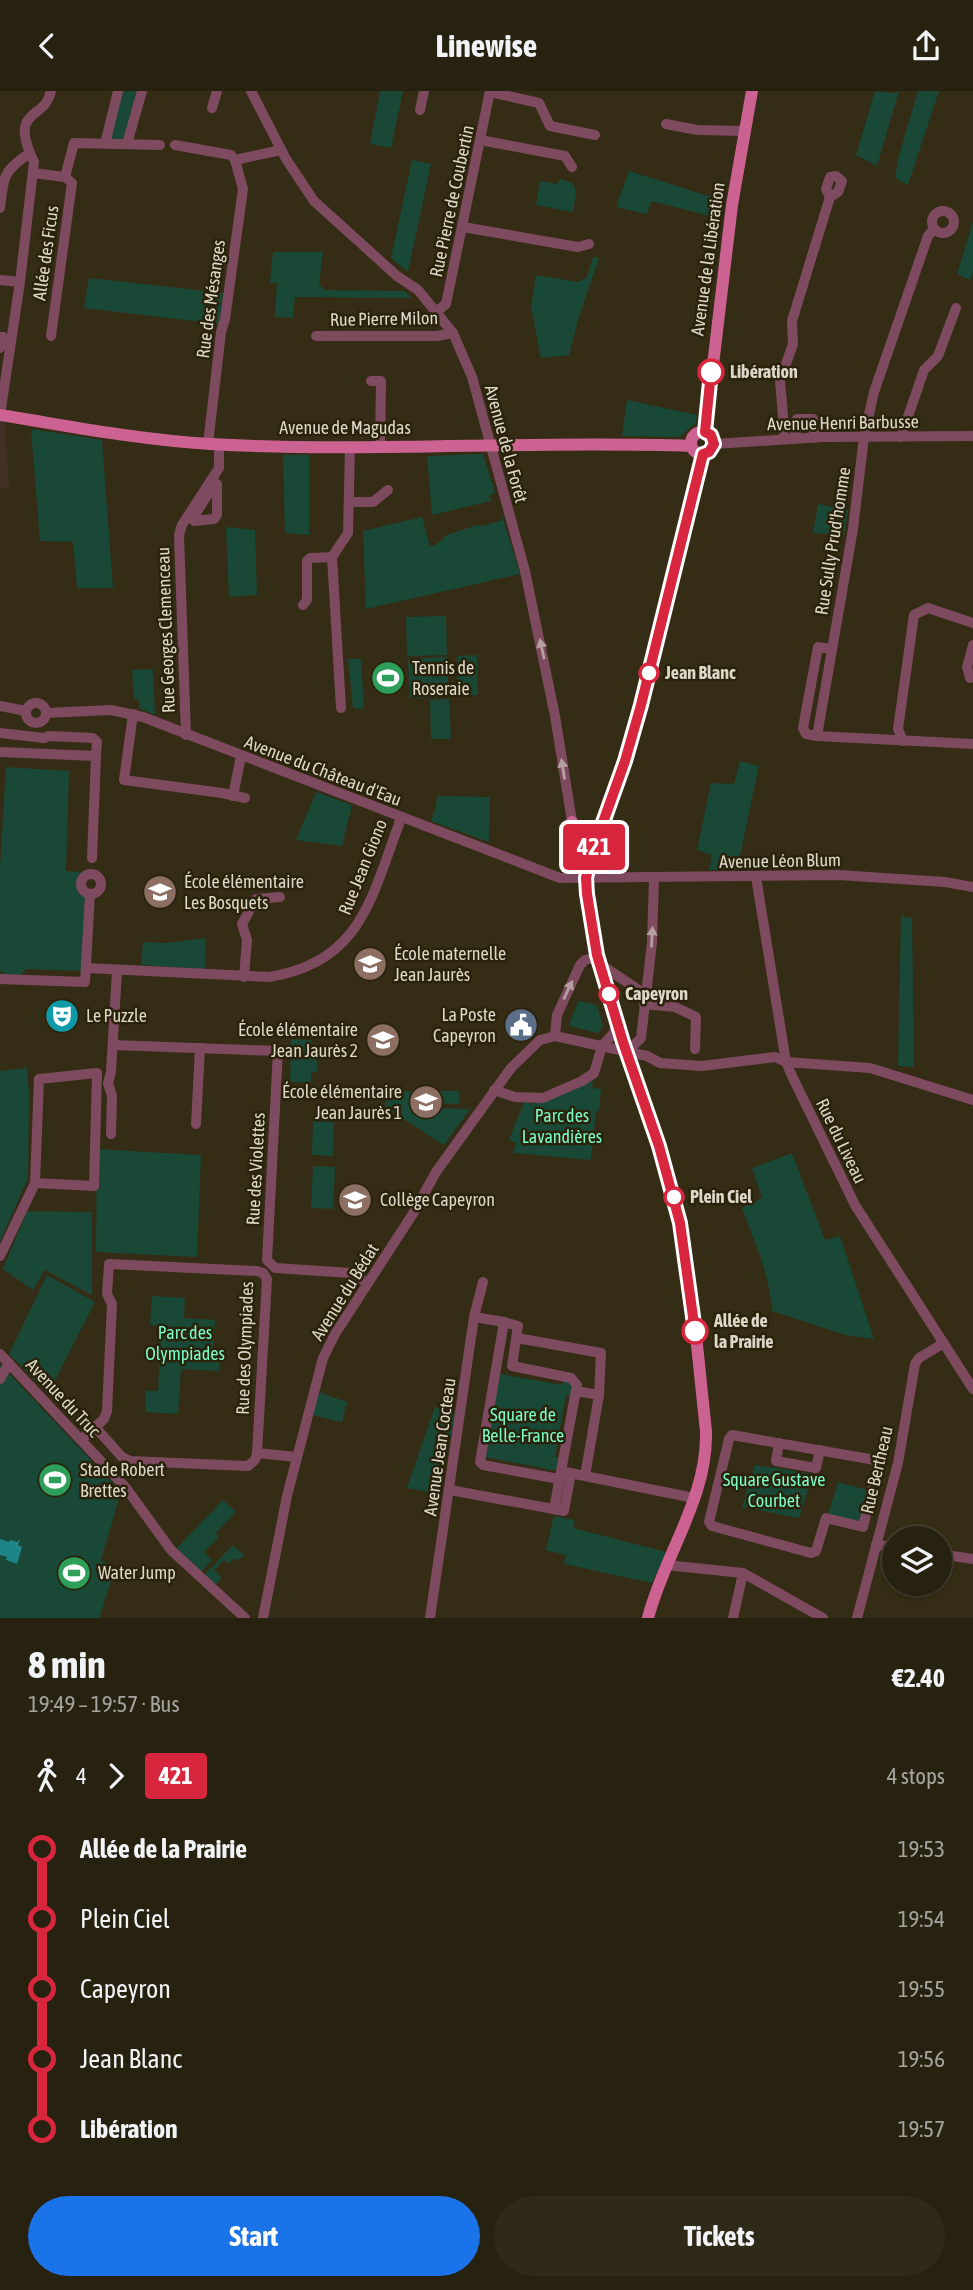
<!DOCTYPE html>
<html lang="en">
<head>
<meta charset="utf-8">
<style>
	body { margin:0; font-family:"Asap Condensed",sans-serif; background:#2f2918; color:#f1f3f6; height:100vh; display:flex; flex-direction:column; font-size:26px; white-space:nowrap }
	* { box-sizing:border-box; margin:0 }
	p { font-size:23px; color:#a4a39e }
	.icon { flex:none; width:38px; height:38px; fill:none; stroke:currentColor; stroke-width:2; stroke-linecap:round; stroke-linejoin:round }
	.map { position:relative; height:1527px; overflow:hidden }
	.drawer { display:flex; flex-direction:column; background:#27210f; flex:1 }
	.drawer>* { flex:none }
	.badge { padding:0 14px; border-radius:5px; font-size:24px; line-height:46px }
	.controls { position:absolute; left:882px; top:1435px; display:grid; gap:14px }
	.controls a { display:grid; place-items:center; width:70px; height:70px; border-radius:50%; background:#27210f; box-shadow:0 2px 5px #0004,0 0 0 2px #433e2f; font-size:35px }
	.map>.badge { position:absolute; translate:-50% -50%; box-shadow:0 0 0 4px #fff }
	.legs { display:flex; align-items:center; gap:10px; height:77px; padding:0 28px; font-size:23px }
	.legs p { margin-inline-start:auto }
	.overview { display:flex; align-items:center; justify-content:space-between; height:119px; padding:0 28px }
	h1 { font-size:38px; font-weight:700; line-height:52px }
	.cta { display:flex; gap:14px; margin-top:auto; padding:14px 28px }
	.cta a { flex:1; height:80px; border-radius:42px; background:#1a73e8; color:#fff; font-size:28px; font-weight:700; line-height:80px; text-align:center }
	.cta a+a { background:#2f2918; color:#f1f3f6 }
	ul { padding:0 28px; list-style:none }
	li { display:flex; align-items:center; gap:24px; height:70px; font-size:26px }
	li i { display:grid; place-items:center; width:10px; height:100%; margin:0 9px; background:currentColor }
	li i::after { content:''; width:18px; height:18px; margin:-9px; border:5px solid; border-radius:50%; background:#27210f }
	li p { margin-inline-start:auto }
	li:first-child i { background:linear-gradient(#0000 50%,currentColor 0) }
	li:last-child i { background:linear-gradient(currentColor 50%,#0000 0) }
	header { display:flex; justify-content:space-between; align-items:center; height:91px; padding:0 28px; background:#27210f; font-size:32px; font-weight:700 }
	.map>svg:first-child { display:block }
</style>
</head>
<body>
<header><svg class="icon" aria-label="back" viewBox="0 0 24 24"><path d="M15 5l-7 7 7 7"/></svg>Linewise<svg class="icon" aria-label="share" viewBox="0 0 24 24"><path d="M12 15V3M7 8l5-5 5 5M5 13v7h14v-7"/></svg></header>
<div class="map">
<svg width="973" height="1527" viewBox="0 0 973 1527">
	<rect width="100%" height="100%" fill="#342c14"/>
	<!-- commercial -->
	<path fill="#403124" d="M0,330L5,331L9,397L0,398Z"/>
	<!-- green -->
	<g fill="#194836">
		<path d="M121,0H139L126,48L122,51L110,48Z"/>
		<path d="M380,0H403L391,57L370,53Z"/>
		<path d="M875,0L893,2L899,0L877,75L856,64Z"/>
		<path d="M918,0H939L908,94L895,87L898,68Z"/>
		<path d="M412,69L431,73L408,181L391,167Z"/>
		<path d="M629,80L724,110L721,128L651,110L647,123L616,116Z"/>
		<path d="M560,88L573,92L576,102L573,121L536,114L540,90L557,93Z"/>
		<path d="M973,131V181L970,189L957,183Z"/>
		<path d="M273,161H323L319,193L324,199L404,200L412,207L295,206L293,227L275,226L277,192H270Z"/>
		<path d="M593,166L599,167L579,226L569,264L541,267L531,216L536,184L578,191L587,186Z"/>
		<path d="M89,187L223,202L219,233L84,217Z"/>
		<path d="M627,309L697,324L696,332L679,346L622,345Z"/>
		<path d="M31,338L102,349L113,497H77L73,451L40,450Z"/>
		<path d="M483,363L495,402L489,405L491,410L432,424L427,365Z"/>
		<path d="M283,364H309V444L285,442Z"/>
		<path d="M818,413L848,419L844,444L813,442Z"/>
		<path d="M502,425L520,483L366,518L363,440L422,426L430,455L435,454L447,444L477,434L482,435L500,430Z"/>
		<path d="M226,436L255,439L257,504L229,506Z"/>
		<path d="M446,525L447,564L407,565L406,526Z"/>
		<path d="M477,564L478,604L459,605L457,565Z"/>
		<path d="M447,566L449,606L410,607L408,568Z"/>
		<path d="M348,568H361L364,618L353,617Z"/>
		<path d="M153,578L155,624L139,617V609L134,608L132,579Z"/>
		<path d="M449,608L451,648H431L430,609Z"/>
		<path d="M740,670L759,675L737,779H709L712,764L697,759L711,692L734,693Z"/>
		<path d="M6,676L69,680L66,780L81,781L80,798L86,809L81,880L26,878L16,889L0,880V776Z"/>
		<path d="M316,701L352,714L342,755L296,749Z"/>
		<path d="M437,705L490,706L489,751L431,730L436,715Z"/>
		<path d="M901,825L912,827L914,976L898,975Z"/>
		<path d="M206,847L205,878L141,874L143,851L165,852Z"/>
		<path d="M578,910L597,914L603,935L598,942L569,935Z"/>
		<path d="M291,948L311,949V961H317V981H311V991H290Z"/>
		<path d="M27,977L29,1001L28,1087L0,1150V980Z"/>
		<path d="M593,988L592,997L601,998L599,1020H596L591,1069L513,1062L516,1052L509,1049L524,1011L535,1013L536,1010Z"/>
		<path d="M422,1000L424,1013L432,1017L470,1018L444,1054L385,1016L387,1001Z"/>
		<path d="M434,1000H459V1013L434,1012Z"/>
		<path d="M313,1030L334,1031L333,1065L312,1064Z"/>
		<path d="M97,1058L201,1064L197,1166L96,1161Z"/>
		<path d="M792,1062L825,1149L840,1145L874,1248L845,1244L772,1220C770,1185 754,1150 742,1117L762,1107L752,1077Z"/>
		<path d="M313,1075L335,1076L333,1118L311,1117Z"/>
		<path d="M27,1120L92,1121V1204L45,1179L33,1199L3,1178Z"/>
		<path d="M47,1184L95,1211L48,1303L9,1263Z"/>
		<path d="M152,1205L185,1207L184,1227L215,1229L213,1261L220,1262L219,1280L181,1278L178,1323L145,1321L146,1300H158L161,1235L150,1234Z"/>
		<path d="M0,1273L121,1401L101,1469L115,1477L100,1525L102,1527H0Z"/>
		<path d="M495,1282L562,1294L564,1288L568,1289L573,1297L571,1305L566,1304L555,1366L560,1367L558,1380L480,1365Z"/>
		<path d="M318,1301L347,1311L342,1331L312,1324Z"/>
		<path d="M435,1316L455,1323L439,1403L407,1397Z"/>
		<path d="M755,1374L813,1383L799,1427L742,1416Z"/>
		<path d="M838,1391L871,1400L863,1436L827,1427Z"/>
		<path d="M223,1409L236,1421L216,1442L219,1446L204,1461L212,1469L201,1481L177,1457Z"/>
		<path d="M554,1425L575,1429L573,1437L666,1461L652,1492L564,1473L566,1464L546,1459Z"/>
		<path d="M233,1454L244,1464L239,1469L233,1468L228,1473L224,1469L214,1479L222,1487L215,1494L204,1484Z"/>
	</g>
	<!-- water -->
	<g fill="#1d8487">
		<path d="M0,1448L9,1451L10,1449L17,1451L20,1448L18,1454L22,1456L17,1473L6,1469L7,1466L0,1464Z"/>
		<path d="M70,1469L85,1474L78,1495L64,1490Z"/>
	</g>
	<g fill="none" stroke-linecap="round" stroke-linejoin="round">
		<!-- minor -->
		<g stroke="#7e4a5f" stroke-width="10">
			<path d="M251,0L286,68L314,110L397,185L418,199L453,242L472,286L525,480L555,625L577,761L586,787"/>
			<path d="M490,1L539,12L550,35L595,44"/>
			<path d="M212,17L217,0"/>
			<path d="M420,19L424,0"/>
			<path d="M666,33L697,39L744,40"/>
			<path d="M480,49L565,65L572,76"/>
			<path d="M105,53L118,0"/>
			<path d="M127,53L142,0"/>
			<path d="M175,54L231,64L235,69L281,59"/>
			<path d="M33,82L65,86L74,52L160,54"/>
			<path d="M0,117C4,85 2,81 30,62C12,17 45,29 51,0"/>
			<circle cx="943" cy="131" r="11"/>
			<path d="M463,136L578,156L589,153"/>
			<path d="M0,189L20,191"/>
			<path d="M436,221L446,213L490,0"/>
			<path d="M51,245L72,92L65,86"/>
			<path d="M316,245H437L453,242"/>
			<path d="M0,246H3L0,257"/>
			<path d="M371,290H381L380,355"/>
			<path d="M0,324L20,191L34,71L30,62"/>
			<path d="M901,346L924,279L938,265L956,217"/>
			<path d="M785,348L780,290L793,253L792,230L830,106L838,101L842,90L836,85L830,86L826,98L830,106"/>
			<path d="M795,348L797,328H813L814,347"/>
			<path d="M208,353L221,241L225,228L243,98L235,69"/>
			<path d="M714,353L823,346L973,345"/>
			<path d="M215,392L217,393V424L214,428L194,430L193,427Z"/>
			<path d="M349,411H373L388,399"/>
			<path d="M303,514L307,509V470L310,467L332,466"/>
			<path d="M831,558L818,556L803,637L806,643L817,645L853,438L864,346L874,301L928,145L934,138"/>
			<path d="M970,587L967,576L973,554"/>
			<circle cx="36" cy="622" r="10"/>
			<path d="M0,615L26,620"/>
			<path d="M341,617L332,466L348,442L350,355"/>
			<path d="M46,622L111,619L143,626L560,787L839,784L945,791L973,796"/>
			<path d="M133,623L124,689L222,702L245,707"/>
			<path d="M0,642L44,647L49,645L93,647L97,651L96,665"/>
			<path d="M186,644L179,444L182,434L219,377V353"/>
			<path d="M817,645L973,653"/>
			<path d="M903,650L898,638L914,524L928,517L973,532"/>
			<path d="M0,661L96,665L92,767"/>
			<path d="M233,705L241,665"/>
			<circle cx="91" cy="793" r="10"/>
			<path d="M756,786L786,971L792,985L855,1114L973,1298"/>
			<path d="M600,873L646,904L641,947L627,961"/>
			<path d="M86,877L269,886C360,872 371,808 399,733L400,726"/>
			<path d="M244,886L247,849L242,833L256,808L280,806"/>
			<path d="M0,888L85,891L90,803"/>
			<path d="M646,904L652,851L654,788"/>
			<path d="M644,913L675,916L696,926L695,958"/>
			<path d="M555,945L557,924L580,874L585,869L598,866"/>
			<path d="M113,954L278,960L267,1169L275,1177L351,1182L368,1192"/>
			<path d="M602,955L614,942L616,929"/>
			<path d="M494,999L515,1006L543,1007L582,990L594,982L602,955"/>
			<path d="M196,1033L200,957"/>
			<path d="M111,1043L112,1005L108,992L111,981L117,880"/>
			<path d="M0,1165L35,1092L39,988L97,982L94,1095L35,1092"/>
			<path d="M474,1226L504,1231L480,1371L483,1374L559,1388"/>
			<path d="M504,1231L518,1235L512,1275L571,1287L577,1294L554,1418"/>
			<path d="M517,1247L601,1262L599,1304"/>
			<path d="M0,1263L126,1397L171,1459L245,1527"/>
			<path d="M0,1288L9,1272"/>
			<path d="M576,1300L599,1304L585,1385"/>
			<path d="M732,1344L875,1369L878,1375L863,1436L826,1427L816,1460L811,1462L712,1435L709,1431L729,1348Z"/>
			<path d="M81,1349L104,1328L107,1320L112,1213L107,1203L109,1173L257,1180L263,1182L267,1188L257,1362L255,1369L248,1375L130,1370L122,1366L96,1337"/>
			<path d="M779,1352L776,1370L816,1377L820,1359"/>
			<path d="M257,1362L297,1366"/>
			<path d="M565,1381L694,1407"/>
			<path d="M450,1399L564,1420L571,1382"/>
			<path d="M876,1454L894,1456"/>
			<path d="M940,1463L973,1468"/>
			<path d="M666,1474L743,1482L823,1527"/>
			<path d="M263,1527L287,1405L323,1267L335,1243L414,1121L436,1081L511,977L540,949L555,945L647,965L660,972L702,975L775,966L786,971L870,977L973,1009"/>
			<path d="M430,1527L474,1226L483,1191"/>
			<path d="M733,1527L743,1482"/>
			<path d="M857,1527L898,1372L915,1273L919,1267L944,1252"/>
		</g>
		<!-- major -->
		<g stroke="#cc6291" stroke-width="12">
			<path d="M0,324C69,335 140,349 210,353C370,362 531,349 691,355"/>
			<circle cx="702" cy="352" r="11"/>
			<path d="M705,341L732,114L752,0"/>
			<path d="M572,731L581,743L589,744L600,740"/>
			<path d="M648,1527C664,1464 708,1407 706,1340C697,1260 692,1178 672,1100C655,1031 628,966 607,899C597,865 586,826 586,790C587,754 616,701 626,664C654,568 676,470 702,373"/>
		</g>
	</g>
	<!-- one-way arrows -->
	<defs><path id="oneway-solid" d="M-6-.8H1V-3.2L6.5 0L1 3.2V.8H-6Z" transform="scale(1.75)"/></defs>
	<g fill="#b69f9f">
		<use href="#oneway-solid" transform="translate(542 558) rotate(-102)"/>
		<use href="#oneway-solid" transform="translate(563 678) rotate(-99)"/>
		<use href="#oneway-solid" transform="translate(652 846) rotate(-87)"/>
		<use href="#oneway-solid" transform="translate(568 899) rotate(-65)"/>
	</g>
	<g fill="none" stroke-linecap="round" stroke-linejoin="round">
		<!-- line-1 casing -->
		<g stroke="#fff" stroke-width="16">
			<path id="line-1" d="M695,1240L680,1132L659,1055L623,951L597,864L587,803L586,787L591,765L625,670L641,614L703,363L709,361L714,353L711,344L705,341L711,281"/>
		</g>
		<!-- line-1 -->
		<use href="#line-1" stroke="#d7263d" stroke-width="10"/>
	</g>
	<!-- icons -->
	<defs>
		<g id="stadium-disc" transform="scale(1.75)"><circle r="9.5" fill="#2e9e5b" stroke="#2a220a"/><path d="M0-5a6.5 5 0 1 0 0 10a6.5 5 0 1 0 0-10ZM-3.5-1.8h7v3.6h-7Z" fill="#fff"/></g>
		<g id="school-disc" transform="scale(1.75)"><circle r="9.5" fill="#8d6e63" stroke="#2a220a"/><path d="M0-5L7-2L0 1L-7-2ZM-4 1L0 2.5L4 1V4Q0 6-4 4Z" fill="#fff"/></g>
		<g id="theatre-disc" transform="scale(1.75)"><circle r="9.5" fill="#0f9aa8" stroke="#2a220a"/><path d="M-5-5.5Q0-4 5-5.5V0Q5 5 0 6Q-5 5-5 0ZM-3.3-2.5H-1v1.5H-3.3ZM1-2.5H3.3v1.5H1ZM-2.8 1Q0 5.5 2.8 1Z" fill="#fff"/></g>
		<g id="civic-disc" transform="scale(1.75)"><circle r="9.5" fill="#5c6f8a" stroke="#2a220a"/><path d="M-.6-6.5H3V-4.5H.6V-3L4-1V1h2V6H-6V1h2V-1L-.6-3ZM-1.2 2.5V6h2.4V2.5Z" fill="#fff"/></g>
	</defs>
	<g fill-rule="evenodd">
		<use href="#stadium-disc" x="388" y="587"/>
		<use href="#school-disc" x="160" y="801"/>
		<use href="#school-disc" x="370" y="873"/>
		<use href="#theatre-disc" x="62" y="925"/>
		<use href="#civic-disc" x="521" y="934"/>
		<use href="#school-disc" x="383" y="949"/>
		<use href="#school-disc" x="426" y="1011"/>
		<use href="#school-disc" x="355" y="1109"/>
		<use href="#stadium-disc" x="55" y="1389"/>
		<use href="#stadium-disc" x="74" y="1482"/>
	</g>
	<!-- markers -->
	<g fill="#fff" stroke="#d7263d" stroke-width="3.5">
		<circle cx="711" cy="281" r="12"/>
		<circle cx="649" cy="582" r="9"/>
		<circle cx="609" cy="903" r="9"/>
		<circle cx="674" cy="1106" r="9"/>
		<circle cx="695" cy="1240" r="12"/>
	</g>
	<g text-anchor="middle" stroke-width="5" stroke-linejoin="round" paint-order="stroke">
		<!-- street labels -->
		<g font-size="18" fill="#dcd8c9" stroke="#2a220a">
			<text transform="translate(452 110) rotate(-78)" y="6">Rue Pierre de Coubertin</text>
			<text transform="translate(46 162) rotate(-82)" y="6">Allée des Ficus</text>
			<text transform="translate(708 168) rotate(-82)" y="6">Avenue de la Libération</text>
			<text transform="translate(211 208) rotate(-82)" y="6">Rue des Mésanges</text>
			<text transform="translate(384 228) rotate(-1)" y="6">Rue Pierre Milon</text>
			<text transform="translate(843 332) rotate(-1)" y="6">Avenue Henri Barbusse</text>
			<text x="345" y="343">Avenue de Magudas</text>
			<text transform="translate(506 353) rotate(75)" y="6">Avenue de la Forêt</text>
			<text transform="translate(833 450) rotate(-81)" y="6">Rue Sully Prud'homme</text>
			<text transform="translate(166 539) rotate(-92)" y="6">Rue Georges Clemenceau</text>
			<text transform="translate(323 680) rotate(21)" y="6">Avenue du Château d'Eau</text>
			<text transform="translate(780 770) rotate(-1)" y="6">Avenue Léon Blum</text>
			<text transform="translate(363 776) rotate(-68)" y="6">Rue Jean Giono</text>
			<text transform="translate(841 1050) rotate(64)" y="6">Rue du Liveau</text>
			<text transform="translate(256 1078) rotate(-87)" y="6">Rue des Violettes</text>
			<text transform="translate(345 1201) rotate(-58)" y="6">Avenue du Bédat</text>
			<text transform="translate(245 1257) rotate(-88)" y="6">Rue des Olympiades</text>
			<text transform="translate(63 1307) rotate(47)" y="6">Avenue du Truc</text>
			<text transform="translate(440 1356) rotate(-82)" y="6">Avenue Jean Cocteau</text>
			<text transform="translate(877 1379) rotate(-77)" y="6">Rue Bertheau</text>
		</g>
		<!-- stop labels -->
		<g font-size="18" font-weight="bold" fill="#dcd8c9" stroke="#2a220a" text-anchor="start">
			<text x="730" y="287">Libération</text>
			<text x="665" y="588">Jean Blanc</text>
			<text x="625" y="909">Capeyron</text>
			<text x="690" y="1112">Plein Ciel</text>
			<text x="714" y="1236">Allée de<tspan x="714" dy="21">la Prairie</tspan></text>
		</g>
		<!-- poi labels -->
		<g font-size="18" fill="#dcd8c9" stroke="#2a220a" text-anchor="start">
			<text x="412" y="583">Tennis de<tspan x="412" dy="21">Roseraie</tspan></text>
			<text x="184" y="797">École élémentaire<tspan x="184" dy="21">Les Bosquets</tspan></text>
			<text x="394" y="869">École maternelle<tspan x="394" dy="21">Jean Jaurès</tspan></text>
			<text x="496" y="930" text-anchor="end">La Poste<tspan x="496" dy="21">Capeyron</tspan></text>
			<text x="86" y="931">Le Puzzle</text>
			<text x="358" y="945" text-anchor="end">École élémentaire<tspan x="358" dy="21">Jean Jaurès 2</tspan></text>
			<text x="402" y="1007" text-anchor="end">École élémentaire<tspan x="402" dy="21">Jean Jaurès 1</tspan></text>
			<text x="380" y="1115">Collège Capeyron</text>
			<text x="80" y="1385">Stade Robert<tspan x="80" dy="21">Brettes</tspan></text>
			<text x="98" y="1488">Water Jump</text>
		</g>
		<!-- park labels -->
		<g font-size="18" fill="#78fcc8" stroke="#2a220a">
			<text x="562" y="1031">Parc des<tspan x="562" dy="21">Lavandières</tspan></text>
			<text x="185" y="1248">Parc des<tspan x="185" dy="21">Olympiades</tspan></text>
			<text x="523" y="1330">Square de<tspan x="523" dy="21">Belle-France</tspan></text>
			<text x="774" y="1395">Square Gustave<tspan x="774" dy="21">Courbet</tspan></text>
		</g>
	</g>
</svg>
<div class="controls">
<a><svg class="icon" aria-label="layers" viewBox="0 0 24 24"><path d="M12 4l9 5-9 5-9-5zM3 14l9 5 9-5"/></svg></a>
</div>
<b class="badge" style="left:594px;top:756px;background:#d7263d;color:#fff">421</b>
</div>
<section class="drawer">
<div class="overview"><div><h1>8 min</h1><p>19:49 – 19:57 · Bus</p></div><b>€2.40</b></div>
<div class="legs"><svg class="icon" aria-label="walk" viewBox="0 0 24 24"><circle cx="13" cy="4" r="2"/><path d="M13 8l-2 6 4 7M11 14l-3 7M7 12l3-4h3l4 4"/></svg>4<svg class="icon" aria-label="forward" viewBox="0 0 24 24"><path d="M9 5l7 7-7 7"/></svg><b class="badge" style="background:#d7263d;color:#fff">421</b><p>4 stops</p></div>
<ul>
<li><i style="color:#d7263d"></i><b>Allée de la Prairie</b><p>19:53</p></li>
<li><i style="color:#d7263d"></i><span>Plein Ciel</span><p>19:54</p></li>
<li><i style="color:#d7263d"></i><span>Capeyron</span><p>19:55</p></li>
<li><i style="color:#d7263d"></i><span>Jean Blanc</span><p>19:56</p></li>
<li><i style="color:#d7263d"></i><b>Libération</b><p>19:57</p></li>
</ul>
<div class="cta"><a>Start</a><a>Tickets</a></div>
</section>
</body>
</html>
